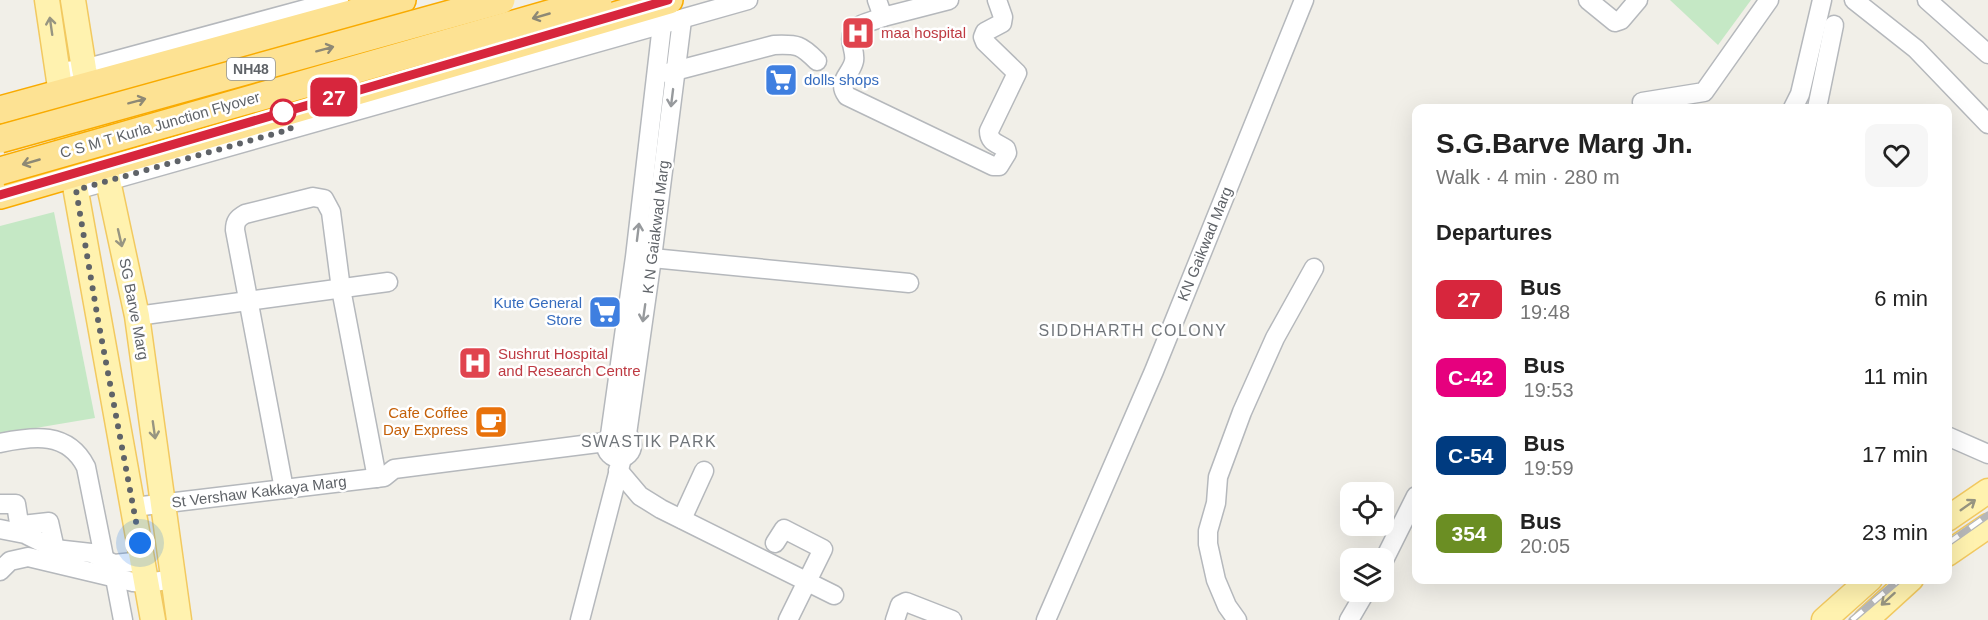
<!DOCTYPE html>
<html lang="en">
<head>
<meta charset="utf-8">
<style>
	body { margin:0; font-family:Helvetica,sans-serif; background:#f6f6f6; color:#222; height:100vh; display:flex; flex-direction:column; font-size:22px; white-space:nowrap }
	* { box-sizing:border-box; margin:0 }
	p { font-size:20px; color:#767676 }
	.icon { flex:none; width:33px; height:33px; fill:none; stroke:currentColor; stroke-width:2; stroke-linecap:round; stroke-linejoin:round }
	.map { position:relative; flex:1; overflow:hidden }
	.sheet { position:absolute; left:1412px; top:104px; width:540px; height:480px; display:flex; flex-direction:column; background:#fff; border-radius:12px; box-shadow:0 6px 24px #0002 }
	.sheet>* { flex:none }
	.badge { padding:0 12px; border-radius:9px; font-size:21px; line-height:39px }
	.fabs { position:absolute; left:1340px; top:482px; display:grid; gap:12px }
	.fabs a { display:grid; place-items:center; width:54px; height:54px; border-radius:12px; background:#fff; box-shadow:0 6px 24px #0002; font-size:30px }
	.you { position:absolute; width:30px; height:30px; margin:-15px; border:4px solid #fff; border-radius:50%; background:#1a73e8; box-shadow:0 0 0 9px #1a73e833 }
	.map>.badge { position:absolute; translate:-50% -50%; box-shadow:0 0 0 3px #fff }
	h2 { padding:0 24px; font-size:22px; line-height:54px }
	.round { display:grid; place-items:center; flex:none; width:63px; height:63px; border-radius:12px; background:#f6f6f6 }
	.summary { display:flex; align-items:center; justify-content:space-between; height:102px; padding:0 24px }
	h1 { font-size:28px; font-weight:700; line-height:45px }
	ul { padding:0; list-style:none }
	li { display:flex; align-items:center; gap:18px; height:78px; padding:0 24px }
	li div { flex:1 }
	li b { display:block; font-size:22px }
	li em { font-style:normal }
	li .badge { min-width:66px; font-weight:700; text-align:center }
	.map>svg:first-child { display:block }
</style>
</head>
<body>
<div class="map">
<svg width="1988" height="620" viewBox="0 0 1988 620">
	<rect width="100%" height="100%" fill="#f1efe8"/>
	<!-- green -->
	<g fill="#c5e8c5">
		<path d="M1670,0H1751L1718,45Z"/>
		<path d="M54,212L95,418L0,434V226Z"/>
	</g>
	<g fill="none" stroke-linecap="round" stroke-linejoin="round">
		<!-- minor casing -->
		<g stroke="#b5b8bc" stroke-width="21">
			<g id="minor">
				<path d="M877,0L883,17C874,21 858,23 853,32C848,41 856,51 854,61C851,75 836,81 847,96L993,166H999L1007,153L1006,149C998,143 989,143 989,131L1017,73L985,42L983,37L985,32L1002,23L1003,17L997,0"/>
				<path d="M1588,0L1615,22L1621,20L1638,0"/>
				<path d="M1854,0L1916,49L1988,124"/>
				<path d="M1927,0L1988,54"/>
				<path d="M883,17L949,0"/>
				<path d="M58,72L84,69L339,0"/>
				<path d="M667,73L774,45C798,44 801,45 817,61"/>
				<path d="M1642,102L1704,92L1769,0"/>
				<path d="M1793,108L1800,94L1822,0"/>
				<path d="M1817,108L1834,25"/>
				<path d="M76,190L748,0"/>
				<path d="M642,257L909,283"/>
				<path d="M137,316L388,282"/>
				<circle cx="619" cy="445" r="13"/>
				<path d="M627,434L652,258L682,20"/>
				<path d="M610,435L635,257L662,25"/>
				<path d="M1947,436L1988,454"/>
				<path d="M0,443C33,436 68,431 86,467L105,562"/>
				<path d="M618,470L640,496L661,509L834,595"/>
				<path d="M284,489L235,230C235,221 238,218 245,214L313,197L324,199L331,212L341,289L377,478"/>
				<path d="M0,504H16L19,523L22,525L49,522L55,549"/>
				<path d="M134,507L384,477L394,469L606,442"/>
				<path d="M682,519L704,471"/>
				<path d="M0,529L25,534L55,549L91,553L114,564L143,561"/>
				<path d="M775,543L784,529L823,549L788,620"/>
				<path d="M1383,562L1416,496"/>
				<path d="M0,571L10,561L28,557L133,582L147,583L174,579"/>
				<path d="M115,578L123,620"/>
				<path d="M580,620L621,462"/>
				<path d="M895,620L900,605L906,602L952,620"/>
				<path d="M1046,620L1154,371L1304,0"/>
				<path d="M1237,620L1227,606L1216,580L1208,544V531L1216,503L1218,477L1242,412L1275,338L1314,268"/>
				<path d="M1349,620L1366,591"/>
			</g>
		</g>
		<!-- major casing -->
		<g stroke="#f2c960" stroke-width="27">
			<g id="major">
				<path d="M47,0L73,175L153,620"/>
				<path d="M73,0L84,69L137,316L179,620"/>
				<path d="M1947,519L1988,491"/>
				<path d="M1947,554L1988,526"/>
				<path d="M1824,620L1870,579"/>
				<path d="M1866,620L1911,579"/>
			</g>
		</g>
		<!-- highway casing -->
		<g stroke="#f9ab00" stroke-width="30">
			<g id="highway">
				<path d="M0,110L402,0"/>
				<path d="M0,195L669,0"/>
			</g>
		</g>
		<!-- minor -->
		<use href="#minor" stroke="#fff" stroke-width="18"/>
		<!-- major -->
		<use href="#major" stroke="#fff2af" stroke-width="24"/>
		<!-- highway -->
		<use href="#highway" stroke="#fde293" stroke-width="27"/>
		<!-- rail casing -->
		<g stroke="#b6b7b8" stroke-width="7">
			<g id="rail">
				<path d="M1947,544L1988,515"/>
				<path d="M1852,620L1900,579"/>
			</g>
		</g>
		<!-- rail -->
		<use href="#rail" stroke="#fff" stroke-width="4.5" stroke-dasharray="14" stroke-linecap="butt"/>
		<!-- highway-bridge casing -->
		<g stroke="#f9ab00" stroke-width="30" stroke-linecap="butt">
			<g id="highway-bridge">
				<path d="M0,139L501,0"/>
				<path d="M0,171L598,0"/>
			</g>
		</g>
		<!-- highway-bridge -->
		<use href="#highway-bridge" stroke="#fde293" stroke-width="27"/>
	</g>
	<!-- one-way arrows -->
	<defs><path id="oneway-shaft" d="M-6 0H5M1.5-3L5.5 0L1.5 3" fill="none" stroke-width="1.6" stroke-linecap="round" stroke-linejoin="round" transform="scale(1.5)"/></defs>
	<g stroke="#8e8975">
		<use href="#oneway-shaft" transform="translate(541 16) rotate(164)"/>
		<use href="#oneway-shaft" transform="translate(325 49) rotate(-15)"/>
		<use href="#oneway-shaft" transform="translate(137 101) rotate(-15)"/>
		<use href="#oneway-shaft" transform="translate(31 162) rotate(164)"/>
	</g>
	<g stroke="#979581">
		<use href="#oneway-shaft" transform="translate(51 26) rotate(-98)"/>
		<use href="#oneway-shaft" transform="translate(120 238) rotate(77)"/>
		<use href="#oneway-shaft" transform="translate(154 430) rotate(82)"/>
		<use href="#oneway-shaft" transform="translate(1968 505) rotate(-35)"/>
		<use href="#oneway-shaft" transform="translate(1888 599) rotate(138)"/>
	</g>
	<g stroke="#979a9d">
		<use href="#oneway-shaft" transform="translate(672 98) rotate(97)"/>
		<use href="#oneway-shaft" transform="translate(638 232) rotate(-83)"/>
		<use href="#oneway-shaft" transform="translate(644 313) rotate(98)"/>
	</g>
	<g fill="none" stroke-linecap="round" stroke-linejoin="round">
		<!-- line casing -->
		<g stroke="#fff" stroke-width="14">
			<path id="line" d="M0,195L668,0"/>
		</g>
		<!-- line -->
		<use href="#line" stroke="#d7263d" stroke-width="9"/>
		<!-- walk -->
		<path stroke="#5f6368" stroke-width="6" stroke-dasharray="0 10.8" d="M140,543L98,320L76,190L291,129L283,112"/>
	</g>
	<!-- icons -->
	<defs>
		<g id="hospital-square" transform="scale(1.725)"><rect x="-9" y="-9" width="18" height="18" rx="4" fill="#e0444e" stroke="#fff"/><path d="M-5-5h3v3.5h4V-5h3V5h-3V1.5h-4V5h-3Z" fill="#fff"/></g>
		<g id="supermarket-square" transform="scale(1.725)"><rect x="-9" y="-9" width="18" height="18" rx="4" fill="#3f7fe0" stroke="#fff"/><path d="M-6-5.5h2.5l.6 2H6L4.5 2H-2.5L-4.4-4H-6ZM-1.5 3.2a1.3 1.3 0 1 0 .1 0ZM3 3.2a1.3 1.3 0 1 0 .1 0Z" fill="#fff"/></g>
		<g id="cafe-square" transform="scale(1.725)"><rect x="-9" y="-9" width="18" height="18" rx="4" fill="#e8710a" stroke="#fff"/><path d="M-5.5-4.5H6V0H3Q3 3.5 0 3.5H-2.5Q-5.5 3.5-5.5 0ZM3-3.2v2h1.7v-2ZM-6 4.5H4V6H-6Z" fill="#fff"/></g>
	</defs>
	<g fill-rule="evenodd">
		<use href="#hospital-square" x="858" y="33"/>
		<use href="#supermarket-square" x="781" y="80"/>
		<use href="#supermarket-square" x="605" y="312"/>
		<use href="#hospital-square" x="475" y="363"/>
		<use href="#cafe-square" x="491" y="422"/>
	</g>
	<!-- markers -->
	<circle fill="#fff" stroke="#d7263d" stroke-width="3" cx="283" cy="112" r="12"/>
	<g text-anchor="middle" stroke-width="5" stroke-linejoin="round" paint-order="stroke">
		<!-- shield labels -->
		<rect fill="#fff" stroke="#8f9295" stroke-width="1.5" x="227" y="58" width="48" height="22" rx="4.5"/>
		<g font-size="14" font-weight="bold" fill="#5f6368">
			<text x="251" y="74">NH48</text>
		</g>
		<!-- health labels -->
		<g font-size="15" fill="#be3a42" stroke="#fff" text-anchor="start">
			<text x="881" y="38">maa hospital</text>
			<text x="498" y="359">Sushrut Hospital<tspan x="498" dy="17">and Research Centre</tspan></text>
		</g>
		<!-- shop labels -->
		<g font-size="15" fill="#366cbe" stroke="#fff" text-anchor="start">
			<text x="804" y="85">dolls shops</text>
			<text x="582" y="308" text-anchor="end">Kute General<tspan x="582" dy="17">Store</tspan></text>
		</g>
		<!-- street labels -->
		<g font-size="15" fill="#5f6368" stroke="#fff">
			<text transform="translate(160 125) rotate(-16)" y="5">C S M T Kurla Junction Flyover</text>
			<text transform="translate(656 227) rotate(-83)" y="5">K N Gaiakwad Marg</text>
			<text transform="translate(1205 244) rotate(-68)" y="5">KN Gaikwad Marg</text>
			<text transform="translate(134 309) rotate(79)" y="5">SG Barve Marg</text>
			<text transform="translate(259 492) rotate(-7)" y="5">St Vershaw Kakkaya Marg</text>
		</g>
		<!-- food labels -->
		<g font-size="15" fill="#c56008" stroke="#fff" text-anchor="end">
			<text x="468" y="418">Cafe Coffee<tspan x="468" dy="17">Day Express</tspan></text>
		</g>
		<!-- neighbourhood labels -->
		<g font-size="16" letter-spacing="1.5" fill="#70757a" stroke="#fff">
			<text x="1133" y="336">SIDDHARTH COLONY</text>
			<text x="649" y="447">SWASTIK PARK</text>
		</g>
	</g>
</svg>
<div class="fabs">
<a><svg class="icon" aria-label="locate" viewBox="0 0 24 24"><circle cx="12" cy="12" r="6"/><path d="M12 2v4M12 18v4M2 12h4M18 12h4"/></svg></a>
<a><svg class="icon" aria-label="layers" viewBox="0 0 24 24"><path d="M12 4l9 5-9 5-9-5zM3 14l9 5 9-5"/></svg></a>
</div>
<div class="you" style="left:140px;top:543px"></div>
<b class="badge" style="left:334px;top:97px;background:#d7263d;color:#fff">27</b>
<section class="sheet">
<div class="summary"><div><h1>S.G.Barve Marg Jn.</h1><p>Walk · 4 min · 280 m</p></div><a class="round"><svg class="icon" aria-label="heart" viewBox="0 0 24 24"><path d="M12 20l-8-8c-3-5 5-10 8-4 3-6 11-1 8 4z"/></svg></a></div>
<h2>Departures</h2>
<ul>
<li><span class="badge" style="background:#d7263d;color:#fff">27</span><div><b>Bus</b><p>19:48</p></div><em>6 min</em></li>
<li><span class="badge" style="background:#e6007e;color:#fff">C-42</span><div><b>Bus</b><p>19:53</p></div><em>11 min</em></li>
<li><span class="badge" style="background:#003b80;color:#fff">C-54</span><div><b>Bus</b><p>19:59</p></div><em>17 min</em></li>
<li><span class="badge" style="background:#6b8e23;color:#fff">354</span><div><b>Bus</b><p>20:05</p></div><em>23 min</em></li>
</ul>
</section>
</div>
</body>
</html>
